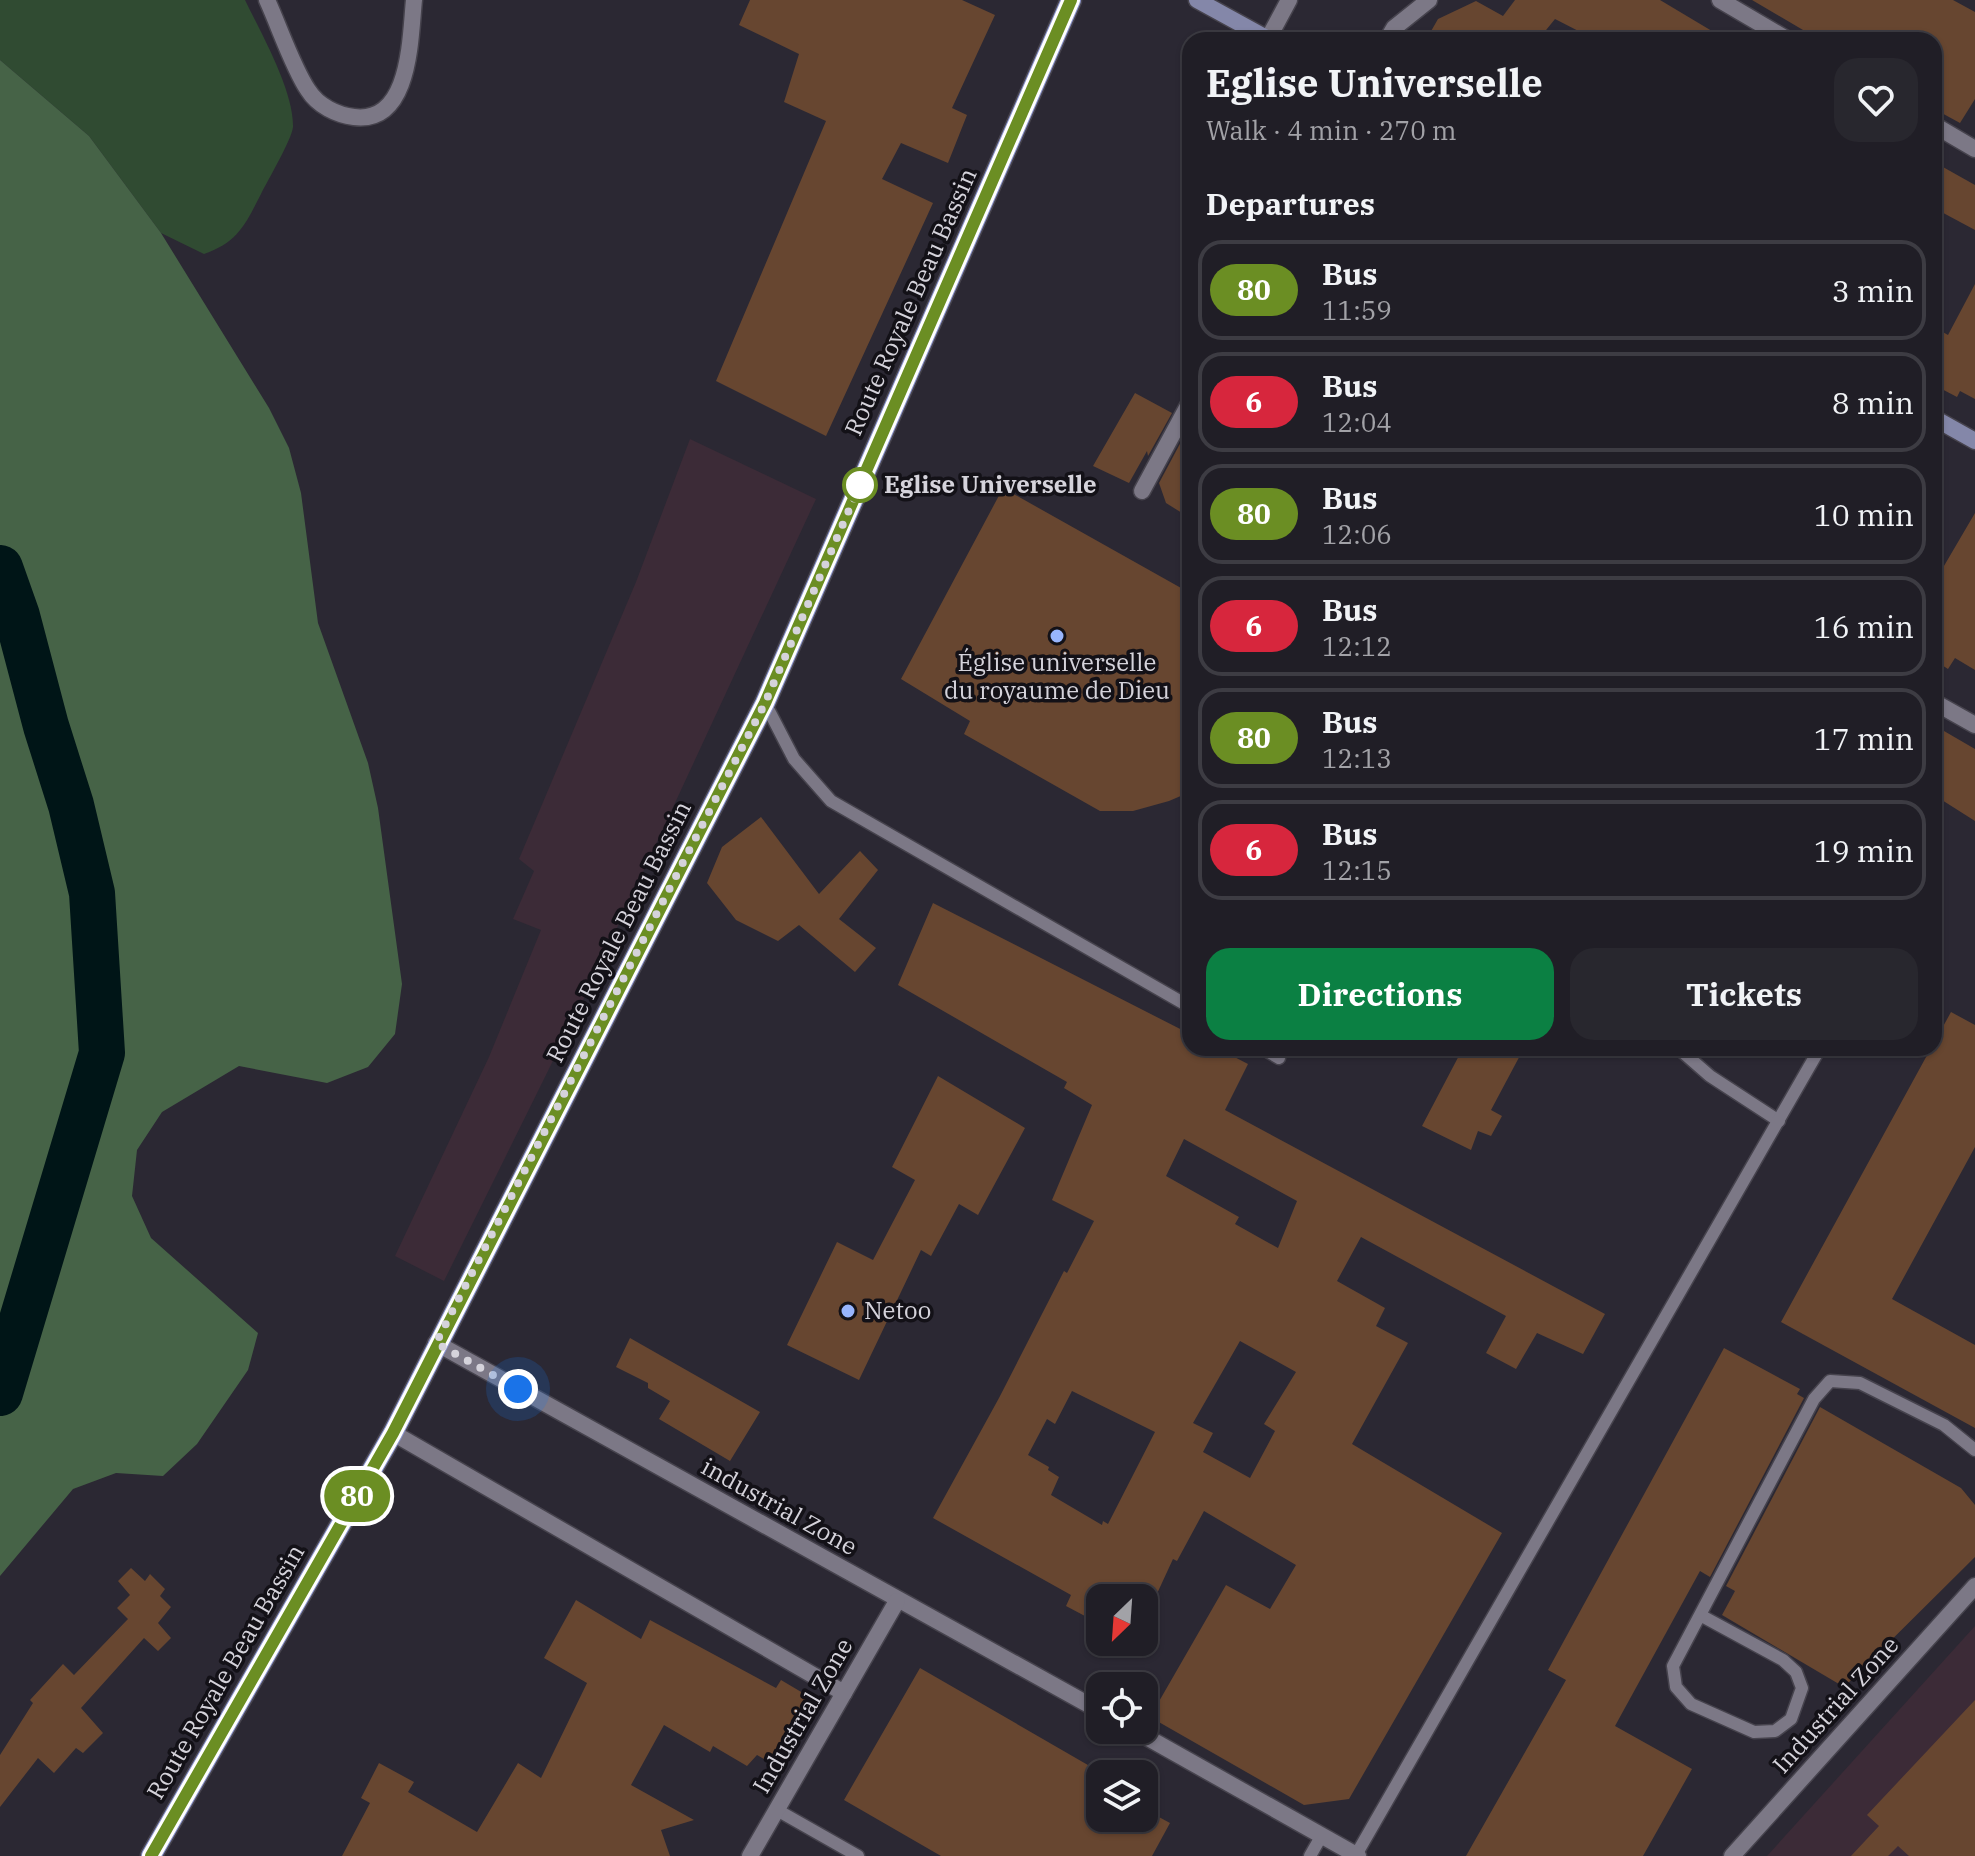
<!DOCTYPE html>
<html lang="en">
<head>
<meta charset="utf-8">
<style>
	body { margin:0; font-family:"IBM Plex Serif",serif; background:#28272e; color:#f1f3f6; height:100vh; display:flex; flex-direction:column; font-size:30px; white-space:nowrap }
	* { box-sizing:border-box; margin:0 }
	p { font-size:26px; color:#a2a2a7 }
	.icon { flex:none; width:44px; height:44px; fill:none; stroke:currentColor; stroke-width:2; stroke-linecap:round; stroke-linejoin:round }
	.map { position:relative; flex:1; overflow:hidden }
	.panel { position:absolute; left:1182px; top:32px; width:760px; height:1024px; display:flex; flex-direction:column; background:#201e26; border-radius:24px; box-shadow:0 2px 6px #0004,0 0 0 2px #3d3c43 }
	.panel>* { flex:none }
	.badge { padding:0 16px; border-radius:26px; font-size:28px; line-height:52px }
	.needle { width:52px; rotate:205deg }
	.buttons { position:absolute; left:1086px; top:1584px; display:grid; gap:16px }
	.buttons a { display:grid; place-items:center; width:72px; height:72px; border-radius:16px; background:#201e26; box-shadow:0 2px 6px #0004,0 0 0 2px #3d3c43; font-size:40px }
	.you { position:absolute; width:40px; height:40px; margin:-20px; border:6px solid #fff; border-radius:50%; background:#1a73e8; box-shadow:0 0 0 12px #1a73e833 }
	.map>.badge { position:absolute; translate:-50% -50%; box-shadow:0 0 0 4px #fff }
	h2 { padding:0 24px; font-size:30px; line-height:72px }
	.round { display:grid; place-items:center; flex:none; width:84px; height:84px; border-radius:24px; background:#28272e }
	.head { display:flex; align-items:center; justify-content:space-between; height:136px; padding:0 24px }
	h1 { font-size:38px; font-weight:800; line-height:60px }
	.primary-button { display:flex; gap:16px; margin-top:auto; padding:16px 24px }
	.primary-button a { flex:1; height:92px; border-radius:24px; background:#0b8043; color:#fff; font-size:32px; font-weight:800; line-height:92px; text-align:center }
	.primary-button a+a { background:#28272e; color:#f1f3f6 }
	ul { padding:0; list-style:none }
	li { display:flex; align-items:center; gap:24px; height:100px; margin:0 16px 12px; padding:0 8px; border:4px solid #3d3c43; border-radius:24px }
	li div { flex:1 }
	li b { display:block; font-size:30px }
	li em { font-style:normal }
	li .badge { min-width:88px; font-weight:700; text-align:center }
	.map>svg:first-child { display:block }
</style>
</head>
<body>
<div class="map">
<svg width="1975" height="1856" viewBox="0 0 1975 1856">
	<rect width="100%" height="100%" fill="#2b2833"/>
	<!-- industrial -->
	<g fill="#3c2b37">
		<path d="M690,439L816,499L591,984L444,1281L395,1256L489,1057L541,930L513,919L534,871L519,859L636,582Z"/>
		<path d="M1975,1626V1856H1767Z"/>
	</g>
	<!-- green -->
	<path fill="#304b32" d="M0,0H245C261,33 294,91 293,127C292,139 268,180 261,194C245,225 238,242 204,254L161,233L89,136L0,60Z"/>
	<!-- forest -->
	<path fill="#466347" d="M0,60L89,136L161,233L269,408L289,448L301,493L318,623L368,763L378,808L402,984L395,1034L368,1067L327,1083L239,1066L162,1112L137,1150L132,1196L151,1238L258,1333L248,1370L197,1444L163,1476L116,1473L73,1489L0,1576Z"/>
	<g fill="none" stroke-linecap="round" stroke-linejoin="round">
		<!-- river -->
		<path stroke="#001517" stroke-width="46" d="M0,568L17,616L46,726L71,805L92,893L102,1053L0,1393"/>
	</g>
	<!-- building -->
	<g fill="#674630" fill-rule="evenodd">
		<path d="M750,0H962L995,15L952,108L967,115L948,163L901,143L882,179L933,203L826,436L716,381L826,121L784,102L799,54L739,25Z"/>
		<path d="M1515,0H1660L1727,40H1596L1555,19L1538,40H1426L1438,19L1476,1L1503,16Z"/>
		<path d="M1752,0H1953L1975,12V99L1960,123L1938,111L1943,104L1934,99V40H1820Z"/>
		<path d="M1934,162L1975,185V230L1934,208Z"/>
		<path d="M1975,284V399L1960,391L1957,397L1934,385V327L1948,335Z"/>
		<path d="M1135,393L1172,413L1148,456L1147,451L1129,483L1093,466Z"/>
		<path d="M1190,425V518L1166,503L1159,483Z"/>
		<path d="M1003,488L1190,593V792L1169,801L1133,811H1100L964,734L970,721L901,679Z"/>
		<path d="M1975,513V670L1955,658L1948,669L1934,660V583Z"/>
		<path d="M1934,730L1942,734L1944,731L1975,749V821L1934,795Z"/>
		<path d="M761,817L819,894L860,851L878,870L839,919L876,948L855,972L799,925L778,941L736,920L707,883L722,847Z"/>
		<path d="M933,903L1190,1034V1048H1217L1248,1064L1225,1110L1605,1314L1583,1354L1537,1333L1516,1369L1486,1353L1506,1316L1361,1237L1337,1281L1385,1308L1376,1326L1408,1343L1352,1444L1502,1533L1349,1799L1304,1805L1150,1717L1226,1585L1270,1609L1296,1565L1204,1511L1177,1561L1173,1559L1155,1598H1100V1624L1066,1606L1071,1595L933,1518L999,1398L1064,1271L1067,1273L1094,1221L1052,1200L1092,1105L1064,1088L1067,1082L898,985ZM1184,1139L1297,1201L1278,1248L1235,1224L1239,1217L1166,1176ZM1240,1341L1296,1372L1264,1424L1275,1431L1250,1478L1203,1452L1213,1433L1193,1423ZM1072,1391L1155,1432L1108,1524L1103,1521L1102,1525L1051,1495L1059,1477L1048,1470L1049,1467L1028,1455L1047,1419L1055,1424Z"/>
		<path d="M1951,1012L1975,1025V1147L1892,1299L1975,1345V1428L1781,1322L1931,1048H1934V1043Z"/>
		<path d="M1463,1048H1524L1491,1110L1502,1116L1491,1136L1478,1131L1471,1150L1422,1126Z"/>
		<path d="M938,1076L1025,1128L978,1215L959,1204L931,1256L921,1250L859,1380L787,1345L837,1242L873,1260L915,1180L892,1167Z"/>
		<path d="M630,1338L760,1412L730,1461L659,1419L670,1401L648,1388V1383L616,1367Z"/>
		<path d="M1724,1348L1800,1389L1797,1394L1804,1398L1710,1577L1700,1571L1615,1726L1692,1769L1643,1856H1466L1566,1680L1548,1670Z"/>
		<path d="M1820,1407L1961,1488L1975,1505V1557L1844,1687L1722,1615L1735,1591L1726,1586Z"/>
		<path d="M131,1568L145,1581L150,1574L165,1589L160,1596L171,1607L158,1623L171,1638L158,1651L144,1638L81,1708L103,1733L83,1753L76,1748L54,1773L38,1758L0,1807V1755L33,1703L30,1700L63,1664L74,1675L128,1619L117,1608L130,1595L118,1581Z"/>
		<path d="M576,1600L641,1639L650,1620L776,1688L781,1680L808,1696L781,1746L785,1748L776,1766L757,1755L747,1766L713,1746L710,1752L664,1725L631,1785L694,1820L661,1830L670,1856H342L370,1803L361,1798L379,1763L414,1782L408,1792L477,1832L518,1763L541,1778L587,1683L544,1658Z"/>
		<path d="M920,1668L1100,1772V1818H1144V1809L1170,1823L1152,1856H941L844,1800Z"/>
		<path d="M1975,1700V1856H1909L1898,1846L1888,1856H1851L1879,1826L1867,1815Z"/>
	</g>
	<g fill="none" stroke-linecap="round" stroke-linejoin="round">
		<!-- service casing -->
		<g stroke="#46434d" stroke-width="15">
			<g id="service">
				<path d="M765,703L794,759L831,801L1190,1007"/>
				<path d="M1262,1048L1279,1058"/>
				<path d="M1678,1048L1710,1076L1779,1121"/>
				<path d="M1700,1615L1783,1660L1796,1672L1802,1688L1791,1719L1775,1731L1754,1732L1691,1704L1676,1687L1673,1666L1814,1399L1830,1381L1860,1383L1944,1425L1975,1450"/>
				<path d="M777,1810L858,1856"/>
				<path d="M1356,1855L1820,1048"/>
				<path d="M1310,1856L1322,1835"/>
			</g>
		</g>
		<!-- minor casing -->
		<g stroke="#46434d" stroke-width="19">
			<g id="minor">
				<path d="M267,0C279,26 293,68 308,90C318,106 337,115 354,117C411,124 410,38 414,0"/>
				<path d="M1720,0L1788,40"/>
				<path d="M1268,39L1289,0"/>
				<path d="M1387,40L1394,28L1429,0"/>
				<path d="M1934,125L1975,149"/>
				<path d="M1142,491L1190,402"/>
				<path d="M1934,702L1975,725"/>
				<path d="M436,1343L1100,1711"/>
				<path d="M393,1433L844,1693"/>
				<path d="M1134,1730L1358,1856"/>
				<path d="M750,1856L897,1601"/>
				<path d="M1732,1856L1975,1586"/>
			</g>
		</g>
		<!-- secondary casing -->
		<g stroke="#46434d" stroke-width="19">
			<g id="secondary">
				<path d="M1197,0L1270,40"/>
				<path d="M1934,418L1975,441"/>
			</g>
		</g>
		<!-- primary casing -->
		<g stroke="#46434d" stroke-width="23">
			<path id="primary" d="M151,1856L393,1433L765,703L1071,0"/>
		</g>
		<!-- service -->
		<use href="#service" stroke="#7c7886" stroke-width="12"/>
		<!-- minor -->
		<use href="#minor" stroke="#7c7886" stroke-width="16"/>
		<!-- secondary -->
		<use href="#secondary" stroke="#8487a9" stroke-width="16"/>
		<!-- primary -->
		<use href="#primary" stroke="#8c95cd" stroke-width="20"/>
	</g>
	<g fill="none" stroke-linecap="round" stroke-linejoin="round">
		<!-- line casing -->
		<g stroke="#fff" stroke-width="18">
			<path id="line" d="M151,1856L393,1433L765,703L1071,0"/>
		</g>
		<!-- line -->
		<use href="#line" stroke="#6b8e23" stroke-width="12"/>
		<!-- walk -->
		<path stroke="#d5d3db" stroke-width="8" stroke-dasharray="0 14.4" d="M518,1389L436,1343L765,703L860,485"/>
	</g>
	<!-- markers -->
	<circle fill="#fff" stroke="#6b8e23" stroke-width="4" cx="860" cy="485" r="16"/>
	<g fill="#98b5fd" stroke="#131117" stroke-width="3">
		<circle cx="1057" cy="636" r="8"/>
		<circle cx="848" cy="1311" r="8"/>
	</g>
	<g text-anchor="middle" stroke-width="7" stroke-linejoin="round" paint-order="stroke">
		<!-- street labels -->
		<g font-size="24" fill="#d5d3db" stroke="#131117">
			<text transform="translate(911 302) rotate(-66)" y="8">Route Royale Beau Bassin</text>
			<text transform="translate(619 932) rotate(-63)" y="8">Route Royale Beau Bassin</text>
			<text transform="translate(779 1507) rotate(29)" y="8">industrial Zone</text>
			<text transform="translate(226 1672) rotate(-60)" y="8">Route Royale Beau Bassin</text>
			<text transform="translate(1836 1705) rotate(-48)" y="8">Industrial Zone</text>
			<text transform="translate(803 1716) rotate(-60)" y="8">Industrial Zone</text>
		</g>
		<!-- stop labels -->
		<g font-size="24" font-weight="bold" fill="#d5d3db" stroke="#131117" text-anchor="start">
			<text x="884" y="493">Eglise Universelle</text>
		</g>
		<!-- poi labels -->
		<g font-size="24" fill="#d5d3db" stroke="#131117">
			<text x="1057" y="671">Église universelle<tspan x="1057" dy="28">du royaume de Dieu</tspan></text>
			<text x="864" y="1319" text-anchor="start">Netoo</text>
		</g>
	</g>
</svg>
<div class="buttons">
<a><svg class="needle" viewBox="-14 -14 28 28"><path d="M0-13l5 13h-10z" fill="#e53935"/><path d="M0 13l5-13h-10z" fill="#a2a2a7"/></svg></a>
<a><svg class="icon" aria-label="locate" viewBox="0 0 24 24"><circle cx="12" cy="12" r="6"/><path d="M12 2v4M12 18v4M2 12h4M18 12h4"/></svg></a>
<a><svg class="icon" aria-label="layers" viewBox="0 0 24 24"><path d="M12 4l9 5-9 5-9-5zM3 14l9 5 9-5"/></svg></a>
</div>
<div class="you" style="left:518px;top:1389px"></div>
<b class="badge" style="left:357px;top:1496px;background:#6b8e23;color:#fff">80</b>
<section class="panel">
<div class="head"><div><h1>Eglise Universelle</h1><p>Walk · 4 min · 270 m</p></div><a class="round"><svg class="icon" aria-label="heart" viewBox="0 0 24 24"><path d="M12 20l-8-8c-3-5 5-10 8-4 3-6 11-1 8 4z"/></svg></a></div>
<h2>Departures</h2>
<ul>
<li><span class="badge" style="background:#6b8e23;color:#fff">80</span><div><b>Bus</b><p>11:59</p></div><em>3 min</em></li>
<li><span class="badge" style="background:#d7263d;color:#fff">6</span><div><b>Bus</b><p>12:04</p></div><em>8 min</em></li>
<li><span class="badge" style="background:#6b8e23;color:#fff">80</span><div><b>Bus</b><p>12:06</p></div><em>10 min</em></li>
<li><span class="badge" style="background:#d7263d;color:#fff">6</span><div><b>Bus</b><p>12:12</p></div><em>16 min</em></li>
<li><span class="badge" style="background:#6b8e23;color:#fff">80</span><div><b>Bus</b><p>12:13</p></div><em>17 min</em></li>
<li><span class="badge" style="background:#d7263d;color:#fff">6</span><div><b>Bus</b><p>12:15</p></div><em>19 min</em></li>
</ul>
<div class="primary-button"><a>Directions</a><a>Tickets</a></div>
</section>
</div>
</body>
</html>
